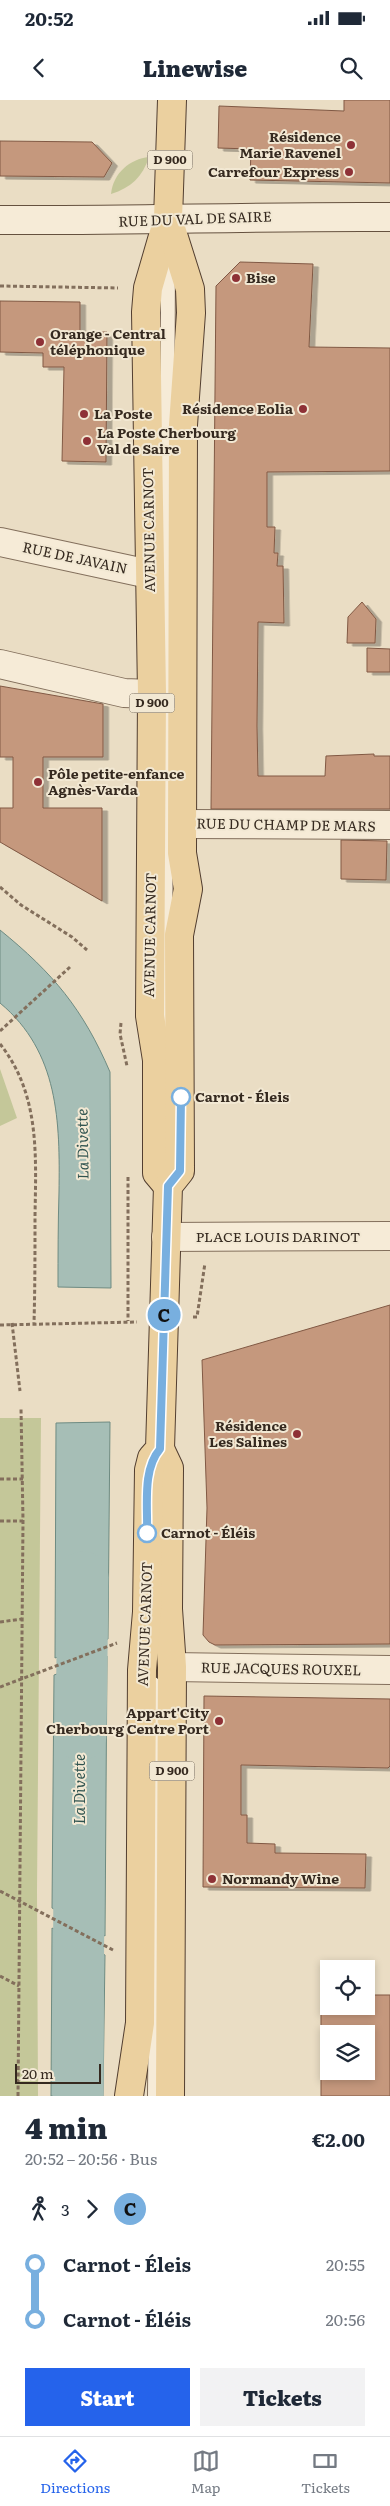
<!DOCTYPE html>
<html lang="en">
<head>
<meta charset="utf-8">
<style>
	body { margin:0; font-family:Literata,serif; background:#f2f2f3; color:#1f2937; height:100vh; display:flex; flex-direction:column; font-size:19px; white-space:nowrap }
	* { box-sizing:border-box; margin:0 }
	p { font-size:16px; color:#747a83 }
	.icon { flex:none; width:28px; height:28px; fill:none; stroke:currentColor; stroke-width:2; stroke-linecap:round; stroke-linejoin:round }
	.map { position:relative; height:1996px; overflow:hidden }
	.panel { display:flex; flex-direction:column; background:#fff; flex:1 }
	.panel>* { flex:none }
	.badge { padding:0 10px; border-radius:16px; font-size:18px; line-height:32px }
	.fabs { position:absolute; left:320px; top:1860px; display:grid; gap:10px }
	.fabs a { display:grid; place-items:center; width:55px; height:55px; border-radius:0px; background:#fff; box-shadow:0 2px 8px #0003; font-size:25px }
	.scale { position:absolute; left:15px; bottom:12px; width:86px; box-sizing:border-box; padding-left:5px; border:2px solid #35291f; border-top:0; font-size:14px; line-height:18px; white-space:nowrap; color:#35291f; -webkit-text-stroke:4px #f2e8d3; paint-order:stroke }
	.map>.badge { position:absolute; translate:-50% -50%; box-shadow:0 0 0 2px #fff }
	.legs { display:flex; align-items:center; gap:8px; height:55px; padding:0 25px; font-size:16px }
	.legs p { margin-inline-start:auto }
	.summary { display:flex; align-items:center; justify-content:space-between; height:85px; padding:0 25px }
	h1 { font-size:28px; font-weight:800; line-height:38px }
	.button { display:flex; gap:10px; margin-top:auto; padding:10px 25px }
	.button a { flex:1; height:58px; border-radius:0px; background:#2563eb; color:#fff; font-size:20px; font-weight:800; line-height:58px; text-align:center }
	.button a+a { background:#f2f2f3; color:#1f2937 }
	ul { padding:0 25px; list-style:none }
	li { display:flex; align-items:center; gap:18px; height:55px; font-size:19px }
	li i { display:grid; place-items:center; width:8px; height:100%; margin:0 6px; background:currentColor }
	li i::after { content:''; width:12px; height:12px; margin:-6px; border:4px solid; border-radius:50%; background:#fff }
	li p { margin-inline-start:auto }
	li:first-child i { background:linear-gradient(#0000 50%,currentColor 0) }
	li:last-child i { background:linear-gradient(currentColor 50%,#0000 0) }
	.status { display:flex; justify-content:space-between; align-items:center; height:35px; padding:0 25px; background:#fff; direction:ltr }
	.status svg { height:14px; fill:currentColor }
	header { display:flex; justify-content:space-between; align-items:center; height:65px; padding:0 25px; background:#fff; font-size:22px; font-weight:800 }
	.dock { display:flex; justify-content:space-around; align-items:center; height:70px; border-top:1px solid #e0e1e3; background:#fff; font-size:14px; color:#747a83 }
	.dock a { display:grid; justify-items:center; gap:2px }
	.dock .current { color:#2563eb }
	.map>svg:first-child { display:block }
</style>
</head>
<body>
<div class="status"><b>20:52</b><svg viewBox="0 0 49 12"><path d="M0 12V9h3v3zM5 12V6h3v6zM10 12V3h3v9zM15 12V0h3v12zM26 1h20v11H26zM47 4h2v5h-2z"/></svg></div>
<header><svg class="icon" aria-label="back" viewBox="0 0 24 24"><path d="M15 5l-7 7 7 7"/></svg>Linewise<svg class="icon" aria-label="search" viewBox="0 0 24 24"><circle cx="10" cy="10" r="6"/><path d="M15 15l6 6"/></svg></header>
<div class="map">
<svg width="390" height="1996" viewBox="0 0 390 1996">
	<defs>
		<filter id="shadow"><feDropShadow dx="5.5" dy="3" stdDeviation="0" flood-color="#0004"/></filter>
	</defs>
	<rect width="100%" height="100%" fill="#eaddc4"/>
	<!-- green -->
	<g fill="#c4c799">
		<path d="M149,57C143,76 131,88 111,94C113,73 130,59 149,57Z"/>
		<path d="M0,969L17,1018L0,1026Z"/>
		<path d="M0,1318H41L37,1791L38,1996H0Z"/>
	</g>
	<!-- water -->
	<g fill="#a6beb6" stroke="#6e8b82">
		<path d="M0,830C53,873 83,909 110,972L111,1188L58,1187C58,1156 58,1124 59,1092C60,1022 59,952 0,903Z"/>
		<path d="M110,1322L108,1539L55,1558L56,1323Z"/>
		<path d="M107,1556L105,1836L52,1808L54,1575Z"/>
		<path d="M52,1828L105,1855L103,1996H51Z"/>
	</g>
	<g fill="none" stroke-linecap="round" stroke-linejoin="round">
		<!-- river -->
		<g stroke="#a6beb6" stroke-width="51">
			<path d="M81,1635L83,1477"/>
			<path d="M78,1996L79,1749"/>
		</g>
	</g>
	<!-- building -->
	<g fill="#c5987d" stroke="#815944" fill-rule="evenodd" filter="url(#shadow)">
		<path d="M344,0H390V83L250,80L251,49L218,48L219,6L344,11Z"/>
		<path d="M0,41L92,42L112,63L104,77L0,76Z"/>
		<path d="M240,162L313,164L309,247L390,248V371L267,372V427H275L274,453H278L277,466H283L284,523L258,522L257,626L258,676H325L326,656L374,654V656H390V709H211L216,186Z"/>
		<path d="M0,201L80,202V232H107L106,362L62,361L64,267H43V253L0,252Z"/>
		<path d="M362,502L376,519L375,543H347L348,517Z"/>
		<path d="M367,548L390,549V572H367Z"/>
		<path d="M0,586L103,604V657H43V708H102V801L0,742V708H13V657H0Z"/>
		<path d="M341,740L387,741L386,780L341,779Z"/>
		<path d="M390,1205V1544L215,1545L209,1542L203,1535L207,1408L202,1260Z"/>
		<path d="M204,1596L390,1599V1666L388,1668L241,1665V1715H247V1743L275,1744V1753L366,1754L365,1788L203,1787Z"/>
		<path d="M321,1895H329V1906H366V1895H390V1996H321ZM329,1934H366V1971H329Z"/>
	</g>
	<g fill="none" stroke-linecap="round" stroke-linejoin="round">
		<!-- lane casing -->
		<g stroke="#836f5c" stroke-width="16">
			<g id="lane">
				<path d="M168,149L165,924L175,942"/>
				<path d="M153,1584L158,1616L155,1996"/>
			</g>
		</g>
		<!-- street casing -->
		<g stroke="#836f5c" stroke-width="30">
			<g id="street">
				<path d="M0,442L149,474"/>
				<path d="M0,564L124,593L152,594"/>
				<path d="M182,724L390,725"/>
				<path d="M166,1137L390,1136"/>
				<path d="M172,1567L390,1570"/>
			</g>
		</g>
		<!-- secondary casing -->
		<g stroke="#65513f" stroke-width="30">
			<path id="secondary" d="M0,120C130,121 260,116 390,117"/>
		</g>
		<!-- primary casing -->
		<g stroke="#523e30" stroke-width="30">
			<g id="primary">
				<path d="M168,1086L157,1073V960L150,916L152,594L146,212L148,188L168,119L172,0"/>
				<path d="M160,1349L169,1368L168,1509L172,1567L170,1996"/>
				<path d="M129,1996L140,1923L142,1570L147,1512L149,1370L152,1358L160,1349L168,1086L180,1071L179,835L188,789L182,753L183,325L191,213L190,189L168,119"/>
			</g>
		</g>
		<!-- path -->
		<g stroke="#836f5c" stroke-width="3" stroke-dasharray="4 2.5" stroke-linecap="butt">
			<path d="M0,186L118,188"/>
			<path d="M0,787L21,805L72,837L87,850"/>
			<path d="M121,923L120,934L127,966"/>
			<path d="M0,931L70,867"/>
			<path d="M0,944C40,994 36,1055 35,1116C35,1152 35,1187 34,1223"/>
			<path d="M128,1077V1221"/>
			<path d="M193,1217H197L205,1163"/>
			<path d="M12,1223L20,1291"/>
			<path d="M0,1225L137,1222"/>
			<path d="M0,1379H23"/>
			<path d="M0,1421H23"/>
			<path d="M0,1522L22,1519"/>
			<path d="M0,1587L117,1543"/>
			<path d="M0,1791L113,1850"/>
			<path d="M0,1876L19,1886"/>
			<path d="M18,1996L23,1421L21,1308"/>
		</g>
		<!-- lane -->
		<use href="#lane" stroke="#f6ebd7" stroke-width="14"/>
		<!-- street -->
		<use href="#street" stroke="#f6ebd7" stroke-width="28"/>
		<!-- secondary -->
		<use href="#secondary" stroke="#f6ebd7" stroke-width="28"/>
		<!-- primary -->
		<use href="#primary" stroke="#ebd09f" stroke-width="28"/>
	</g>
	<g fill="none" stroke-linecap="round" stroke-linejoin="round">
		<!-- line-1 casing -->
		<g stroke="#fff" stroke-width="11">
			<path id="line-1" d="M147,1433C148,1406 142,1370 160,1349L168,1086L180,1071L181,997"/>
		</g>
		<!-- line-1 -->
		<use href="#line-1" stroke="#78afdf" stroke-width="8"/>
	</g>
	<!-- markers -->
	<g fill="#8e3136" stroke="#f2e8d3" stroke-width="2">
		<circle cx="351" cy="45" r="5"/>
		<circle cx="349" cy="72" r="5"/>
		<circle cx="236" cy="178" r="5"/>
		<circle cx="40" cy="242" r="5"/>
		<circle cx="303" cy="309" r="5"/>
		<circle cx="84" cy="314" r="5"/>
		<circle cx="87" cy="341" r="5"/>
		<circle cx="38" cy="682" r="5"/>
		<circle cx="297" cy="1334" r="5"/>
		<circle cx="219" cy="1621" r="5"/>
		<circle cx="212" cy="1779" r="5"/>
	</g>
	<g fill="#fff" stroke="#78afdf" stroke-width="2.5">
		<circle cx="181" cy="997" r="9"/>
		<circle cx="147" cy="1433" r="9"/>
	</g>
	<g text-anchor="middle" stroke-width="4" stroke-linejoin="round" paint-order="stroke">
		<!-- shield labels -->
		<g fill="#f2e8d3" stroke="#6e6255" stroke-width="1">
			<rect x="147.5" y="50.5" width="45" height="19" rx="4"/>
			<rect x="129.5" y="593.5" width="45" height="19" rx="4"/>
			<rect x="149.5" y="1661.5" width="45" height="19" rx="4"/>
		</g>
		<g font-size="12" font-weight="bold" fill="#35291f">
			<text x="170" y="64">D 900</text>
			<text x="152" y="607">D 900</text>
			<text x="172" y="1675">D 900</text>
		</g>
		<!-- poi labels -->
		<g font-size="14" font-weight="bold" fill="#35291f" stroke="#f2e8d3" text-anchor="start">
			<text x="341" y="42" text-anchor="end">Résidence<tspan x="341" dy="16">Marie Ravenel</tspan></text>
			<text x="339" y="77" text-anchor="end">Carrefour Express</text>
			<text x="246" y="183">Bise</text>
			<text x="50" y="239">Orange - Central<tspan x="50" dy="16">téléphonique</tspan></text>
			<text x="293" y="314" text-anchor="end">Résidence Eolia</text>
			<text x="94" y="319">La Poste</text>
			<text x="97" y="338">La Poste Cherbourg<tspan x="97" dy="16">Val de Saire</tspan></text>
			<text x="48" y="679">Pôle petite-enfance<tspan x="48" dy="16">Agnès-Varda</tspan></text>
			<text x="287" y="1331" text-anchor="end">Résidence<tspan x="287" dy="16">Les Salines</tspan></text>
			<text x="209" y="1618" text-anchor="end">Appart'City<tspan x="209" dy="16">Cherbourg Centre Port</tspan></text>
			<text x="222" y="1784">Normandy Wine</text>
		</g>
		<!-- street labels -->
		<g font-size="14" fill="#35291f" stroke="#f2e8d3">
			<text transform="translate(195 119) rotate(-2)" y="5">RUE DU VAL DE SAIRE</text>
			<text transform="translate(149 430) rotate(-91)" y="5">AVENUE CARNOT</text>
			<text transform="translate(75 458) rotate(12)" y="5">RUE DE JAVAIN</text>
			<text transform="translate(286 725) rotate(1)" y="5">RUE DU CHAMP DE MARS</text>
			<text transform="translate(150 835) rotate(-89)" y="5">AVENUE CARNOT</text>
			<text x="278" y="1142">PLACE LOUIS DARINOT</text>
			<text transform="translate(145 1524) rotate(-88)" y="5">AVENUE CARNOT</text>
			<text transform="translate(281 1569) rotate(1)" y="5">RUE JACQUES ROUXEL</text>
		</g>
		<!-- stop labels -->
		<g font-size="14" font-weight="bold" fill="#35291f" stroke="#f2e8d3" text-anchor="start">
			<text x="195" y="1002">Carnot - Éleis</text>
			<text x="161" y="1438">Carnot - Éléis</text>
		</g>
		<!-- water labels -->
		<g font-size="15" font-style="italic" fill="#2f534f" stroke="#f2e8d3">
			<text transform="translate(83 1044) rotate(-91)" y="5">La Divette</text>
			<text transform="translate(80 1689) rotate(-90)" y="5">La Divette</text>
		</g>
	</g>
</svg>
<div class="fabs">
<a><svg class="icon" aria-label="locate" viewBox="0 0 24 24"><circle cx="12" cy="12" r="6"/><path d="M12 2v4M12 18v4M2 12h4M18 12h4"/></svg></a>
<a><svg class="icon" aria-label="layers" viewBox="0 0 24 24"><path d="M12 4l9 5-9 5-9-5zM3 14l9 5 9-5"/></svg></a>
</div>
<div class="scale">20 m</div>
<b class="badge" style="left:164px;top:1215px;background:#78afdf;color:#111">C</b>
</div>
<section class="panel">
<div class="summary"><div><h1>4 min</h1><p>20:52 – 20:56 · Bus</p></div><b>€2.00</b></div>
<div class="legs"><svg class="icon" aria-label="walk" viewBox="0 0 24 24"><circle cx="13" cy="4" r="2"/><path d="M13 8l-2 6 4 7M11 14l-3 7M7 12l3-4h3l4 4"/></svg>3<svg class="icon" aria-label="forward" viewBox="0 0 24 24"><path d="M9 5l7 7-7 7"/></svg><b class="badge" style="background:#78afdf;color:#111">C</b></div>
<ul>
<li><i style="color:#78afdf"></i><b>Carnot - Éleis</b><p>20:55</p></li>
<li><i style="color:#78afdf"></i><b>Carnot - Éléis</b><p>20:56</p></li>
</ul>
<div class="button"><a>Start</a><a>Tickets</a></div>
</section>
<nav class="dock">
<a class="current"><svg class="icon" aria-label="directions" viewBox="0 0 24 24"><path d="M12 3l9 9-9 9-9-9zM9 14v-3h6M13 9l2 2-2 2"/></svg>Directions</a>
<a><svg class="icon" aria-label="map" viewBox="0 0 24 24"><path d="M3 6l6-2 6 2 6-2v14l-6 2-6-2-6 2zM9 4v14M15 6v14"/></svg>Map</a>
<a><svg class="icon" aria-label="tickets" viewBox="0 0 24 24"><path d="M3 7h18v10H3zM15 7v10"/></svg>Tickets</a>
</nav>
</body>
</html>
